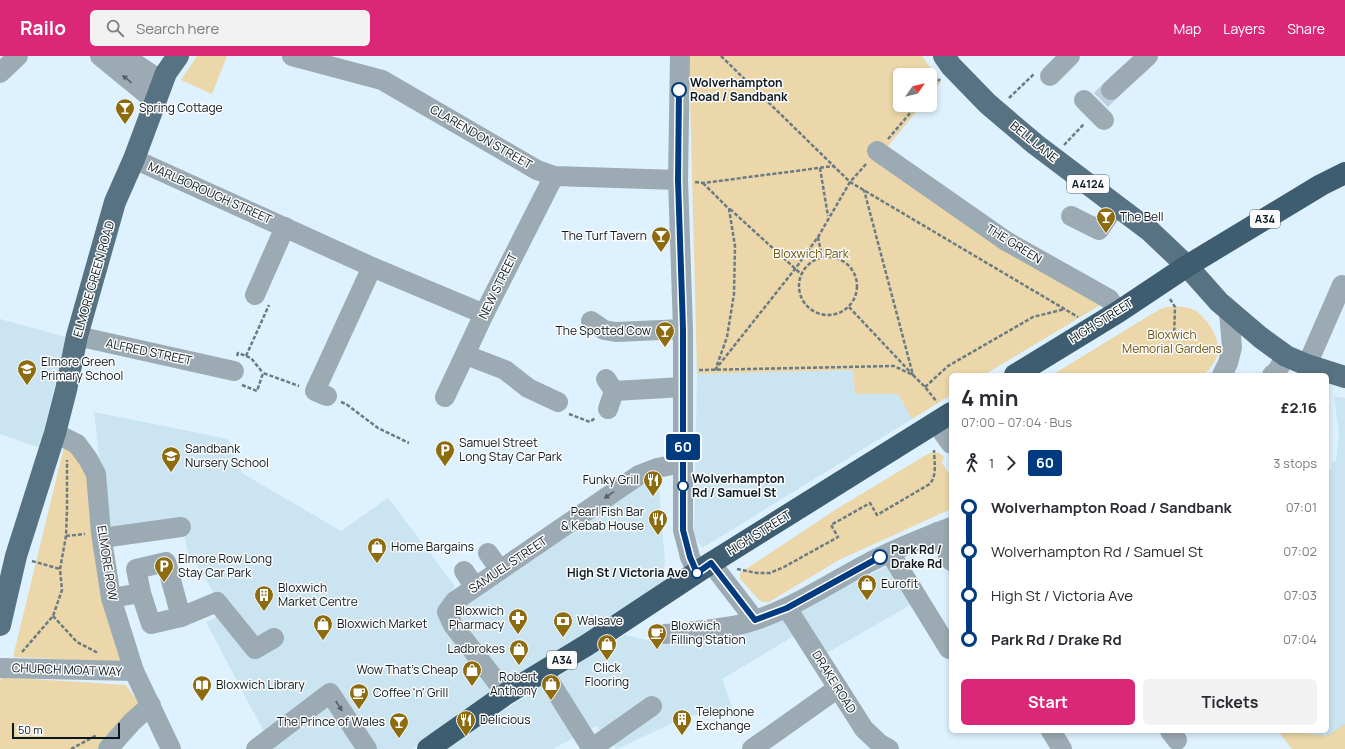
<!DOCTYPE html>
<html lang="en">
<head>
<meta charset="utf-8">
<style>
	body { margin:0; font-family:Manrope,sans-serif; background:#f2f2f3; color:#2b2b33; height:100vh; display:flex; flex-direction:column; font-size:15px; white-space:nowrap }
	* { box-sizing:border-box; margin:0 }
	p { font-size:13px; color:#7c7c81 }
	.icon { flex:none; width:22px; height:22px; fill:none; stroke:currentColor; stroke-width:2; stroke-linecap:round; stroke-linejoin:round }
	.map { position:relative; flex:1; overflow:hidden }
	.sheet { position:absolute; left:949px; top:317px; width:380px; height:360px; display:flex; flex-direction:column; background:#fff; border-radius:6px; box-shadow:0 2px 6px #0003 }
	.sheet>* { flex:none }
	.badge { padding:0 8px; border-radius:3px; font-size:14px; line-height:26px }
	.needle { width:26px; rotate:56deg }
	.buttons { position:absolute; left:893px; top:12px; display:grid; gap:8px }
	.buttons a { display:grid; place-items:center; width:44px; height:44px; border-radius:6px; background:#fff; box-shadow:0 2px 6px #0003; font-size:20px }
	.scale { position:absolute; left:12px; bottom:10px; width:108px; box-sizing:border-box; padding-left:4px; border:2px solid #0b181f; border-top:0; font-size:11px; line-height:14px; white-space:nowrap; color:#0b181f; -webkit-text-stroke:3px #fbfbfb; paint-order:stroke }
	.map>.badge { position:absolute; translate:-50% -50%; box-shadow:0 0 0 2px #fff }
	.legs { display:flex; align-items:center; gap:6px; height:44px; padding:0 12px; font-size:13px }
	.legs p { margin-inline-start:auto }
	.overview { display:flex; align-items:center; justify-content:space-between; height:68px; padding:0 12px }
	h1 { font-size:22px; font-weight:700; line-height:30px }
	.button { display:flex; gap:8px; margin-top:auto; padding:8px 12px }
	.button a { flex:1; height:46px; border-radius:6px; background:#db2777; color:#fff; font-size:16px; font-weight:700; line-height:46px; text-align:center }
	.button a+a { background:#f2f2f3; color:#2b2b33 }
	ul { padding:0 12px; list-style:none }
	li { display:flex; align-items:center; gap:14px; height:44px; font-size:15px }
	li i { display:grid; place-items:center; width:6px; height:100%; margin:0 5px; background:currentColor }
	li i::after { content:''; width:10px; height:10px; margin:-5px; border:3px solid; border-radius:50%; background:#fff }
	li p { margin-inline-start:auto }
	li:first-child i { background:linear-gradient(#0000 50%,currentColor 0) }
	li:last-child i { background:linear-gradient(currentColor 50%,#0000 0) }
	header { display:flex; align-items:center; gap:24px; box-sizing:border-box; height:56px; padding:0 20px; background:#db2777; color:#fff }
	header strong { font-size:19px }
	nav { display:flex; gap:22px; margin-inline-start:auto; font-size:14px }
	.search { width:280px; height:36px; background:#f2f2f3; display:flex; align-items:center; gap:10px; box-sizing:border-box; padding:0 14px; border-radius:6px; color:#7c7c81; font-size:15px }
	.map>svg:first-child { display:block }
</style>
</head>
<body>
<header>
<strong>Railo</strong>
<div class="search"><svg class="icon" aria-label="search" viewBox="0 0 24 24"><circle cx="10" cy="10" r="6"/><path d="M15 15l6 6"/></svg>Search here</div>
<nav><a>Map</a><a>Layers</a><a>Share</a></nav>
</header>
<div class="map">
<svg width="1345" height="693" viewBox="0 0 1345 693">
	<rect width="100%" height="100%" fill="#ddf1fe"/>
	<!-- built -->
	<g fill="#cae4f2">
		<path d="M0,263L66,281L40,392L0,378Z"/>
		<path d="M853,314L855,338H898L912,363L702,492L694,479L697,318Z"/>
		<path d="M1334,340L1345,342V687L1292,693L1278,675H1327V414L1332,413L1331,406L1336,405L1339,377Z"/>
		<path d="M94,356L228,383L242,417L341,475L388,442L455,530L442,549L498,638L412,693H273L206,566L227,556L188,497L182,467L109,477L101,417Z"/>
		<path d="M658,419L665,507L662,519L665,524L509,630L455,563L466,547L637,426Z"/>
		<path d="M887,510L912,548L825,598L809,571L722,623L733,654L687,660L617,693L596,670L553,693H441L625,579L660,587L753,573L778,564Z"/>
	</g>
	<!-- green -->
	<g fill="#ebd7a9">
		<path d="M197,0H227L212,38L181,24Z"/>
		<path d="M689,0H922L941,26L930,40V19H900V49H922L888,90L870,95L1102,248L984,319H951V339L912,363L898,338H855L853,314L697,318Z"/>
		<path d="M1167,251C1175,251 1184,250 1192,253C1199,256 1204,262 1208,267C1222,288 1222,301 1204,319H1052L1160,253Z"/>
		<path d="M64,391L74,394L86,413L121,606L13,601Z"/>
		<path d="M933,396L939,397L944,400L942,407L951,421V453L839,504L769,546H763L760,545L740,523V517L746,513L835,454L926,399Z"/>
		<path d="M1,621L126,629L138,646V654L102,693H0V627Z"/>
		<path d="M1345,668V693H1292L1278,675H1302L1304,677L1327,680Z"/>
	</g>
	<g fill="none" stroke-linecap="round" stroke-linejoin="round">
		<!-- minor-tunnel -->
		<path stroke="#bed0dd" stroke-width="20" stroke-dasharray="20 10" stroke-linecap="butt" d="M1101,44L1111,34"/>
		<!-- path -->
		<g stroke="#6a7b84" stroke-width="2.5" stroke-dasharray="4 2" stroke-linecap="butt">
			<path d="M721,0L850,126L1078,261"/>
			<path d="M930,34L940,23"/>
			<path d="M1009,42L1034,18"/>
			<path d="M888,83L917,49"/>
			<path d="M1064,89L1084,68"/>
			<path d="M820,112L828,160"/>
			<path d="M695,126L703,127L834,110"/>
			<path d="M703,127L729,153L735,190L734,238L727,281L716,312"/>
			<path d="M730,153L801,218"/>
			<path d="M818,181L822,201"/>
			<circle cx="828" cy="230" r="29"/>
			<path d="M1170,243L1175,251L1174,283"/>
			<path d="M849,251L913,319L864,134"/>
			<path d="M237,300L238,297L251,302L263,317"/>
			<path d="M246,300L269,249"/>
			<path d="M699,314L894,310L913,319L925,331L937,346"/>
			<path d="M715,314L795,213L818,181L850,126L867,107"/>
			<path d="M242,329L257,335L263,317L299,330"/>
			<path d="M925,331L948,310L1033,261L1065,253"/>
			<path d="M341,346L346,348L378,372L409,387"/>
			<path d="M569,358L590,366L595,362"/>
			<path d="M66,480L85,478"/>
			<path d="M32,505L60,513"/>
			<path d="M737,513L757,517H770L784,511L838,481L831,469L870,447L877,459L928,429C938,422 934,405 934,394"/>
			<path d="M53,560L77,586L98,597"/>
			<path d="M22,596L53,560L62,534L60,513L66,480L67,453V404"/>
			<path d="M71,693L97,679"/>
		</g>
		<!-- minor -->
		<g stroke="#9caab3" stroke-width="20">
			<path d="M100,0L155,45"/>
			<path d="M124,0L163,26"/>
			<path d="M292,0L382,24L537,114L554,120L678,124"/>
			<path d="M680,0L678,124L683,273V474L690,501L697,517"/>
			<path d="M0,17L18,0"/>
			<path d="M1050,20L1070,0"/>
			<path d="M1111,34L1148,0"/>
			<path d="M1084,44L1104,64"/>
			<path d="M877,95L1006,185L1109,243L1118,256"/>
			<path d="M134,103L372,211L484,258"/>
			<path d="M1071,160L1099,174L1116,149"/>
			<path d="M255,239L285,171"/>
			<path d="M591,265L604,274L616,276L683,273"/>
			<path d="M77,280L234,315"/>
			<path d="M466,299L505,314L528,332L558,346"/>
			<path d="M1307,309L1342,229"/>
			<path d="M1222,319L1228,307L1232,291L1229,256"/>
			<path d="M1272,319L1277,315L1286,300"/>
			<path d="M606,323L614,335L608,353"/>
			<path d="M614,335L683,331"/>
			<path d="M327,340L315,335L372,211"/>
			<path d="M445,341L484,258L554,120"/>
			<path d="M936,367L951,388"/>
			<path d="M55,377L77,388L88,403L96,418L101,477L111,542L134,615L171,693"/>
			<path d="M937,476L951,505"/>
			<path d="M102,482L181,471"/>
			<path d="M488,497L500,514"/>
			<path d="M890,497L949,593"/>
			<path d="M711,507L755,564"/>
			<path d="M464,515L475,531"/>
			<path d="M111,542L141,537L136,513L166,506L181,561L151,568L141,537"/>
			<path d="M787,552L864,673L880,688L889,693"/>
			<path d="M181,561L217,546L255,593L274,582"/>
			<path d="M665,578C691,575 720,574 746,567C789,555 828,528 868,507C894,493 923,482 951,471"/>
			<path d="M0,612L134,615"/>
			<path d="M543,615L592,693"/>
			<path d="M506,638L453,569L447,556L455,545L639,419L657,412L682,407"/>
			<path d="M1051,675L1062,693"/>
			<path d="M1170,675L1177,684"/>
			<path d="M108,693L132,666L151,649"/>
			<path d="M256,693L330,637L367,693"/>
			<path d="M591,693L652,650"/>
			<path d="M752,693L838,632"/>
		</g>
		<!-- major -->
		<g stroke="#577282" stroke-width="22">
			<path d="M944,0L951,10L988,48L1035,88L1150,175L1187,210L1219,246L1260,281L1286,300L1307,309L1345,321"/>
			<path d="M0,569L16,500L55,377L66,334L77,280L115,146L134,103L166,17L178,0"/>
		</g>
		<!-- highway -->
		<g stroke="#3e5d70" stroke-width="22">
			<path d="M1015,319L1118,256L1187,210L1321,129L1345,117"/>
			<path d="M428,693L506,638L587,589L711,507L951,357"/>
		</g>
	</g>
	<!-- one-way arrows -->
	<defs><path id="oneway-solid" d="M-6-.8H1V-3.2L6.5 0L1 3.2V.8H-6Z"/></defs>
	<g fill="#546169">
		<use href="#oneway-solid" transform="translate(127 23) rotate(-141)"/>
		<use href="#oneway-solid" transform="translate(609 439) rotate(145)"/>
		<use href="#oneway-solid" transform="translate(339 650) rotate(57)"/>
	</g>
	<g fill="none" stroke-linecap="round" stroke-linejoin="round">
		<!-- line-1 casing -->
		<g stroke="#fff" stroke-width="9">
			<path id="line-1" d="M679,34L678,124L683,273V474L690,501L697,517L711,507L755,564L787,552L880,501"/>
		</g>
		<!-- line-1 -->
		<use href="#line-1" stroke="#003b80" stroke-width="6"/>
	</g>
	<!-- icons -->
	<defs>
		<g id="bar-pin" transform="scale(1)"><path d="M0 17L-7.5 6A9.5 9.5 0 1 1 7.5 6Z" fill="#8c6c0e" stroke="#fbfbfb"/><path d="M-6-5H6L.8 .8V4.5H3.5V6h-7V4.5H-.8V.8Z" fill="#fff"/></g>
		<g id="school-pin" transform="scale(1)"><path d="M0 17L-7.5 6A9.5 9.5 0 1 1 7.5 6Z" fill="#8c6c0e" stroke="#fbfbfb"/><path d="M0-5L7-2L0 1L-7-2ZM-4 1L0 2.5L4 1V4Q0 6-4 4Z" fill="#fff"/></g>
		<g id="parking-pin" transform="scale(1)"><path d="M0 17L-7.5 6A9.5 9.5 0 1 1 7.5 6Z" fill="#8c6c0e" stroke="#fbfbfb"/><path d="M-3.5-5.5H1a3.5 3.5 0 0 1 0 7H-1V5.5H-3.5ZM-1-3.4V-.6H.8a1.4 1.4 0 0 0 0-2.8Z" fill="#fff"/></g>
		<g id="restaurant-pin" transform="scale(1)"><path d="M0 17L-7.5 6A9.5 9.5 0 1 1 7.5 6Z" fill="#8c6c0e" stroke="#fbfbfb"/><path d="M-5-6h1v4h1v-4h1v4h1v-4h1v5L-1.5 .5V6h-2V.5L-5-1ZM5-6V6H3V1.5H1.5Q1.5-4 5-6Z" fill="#fff"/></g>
		<g id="shop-pin" transform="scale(1)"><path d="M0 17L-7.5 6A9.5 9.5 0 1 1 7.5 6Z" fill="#8c6c0e" stroke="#fbfbfb"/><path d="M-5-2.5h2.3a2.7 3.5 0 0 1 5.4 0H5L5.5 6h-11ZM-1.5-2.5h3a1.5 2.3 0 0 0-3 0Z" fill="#fff"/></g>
		<g id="building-pin" transform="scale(1)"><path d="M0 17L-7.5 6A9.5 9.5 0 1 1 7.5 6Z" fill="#8c6c0e" stroke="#fbfbfb"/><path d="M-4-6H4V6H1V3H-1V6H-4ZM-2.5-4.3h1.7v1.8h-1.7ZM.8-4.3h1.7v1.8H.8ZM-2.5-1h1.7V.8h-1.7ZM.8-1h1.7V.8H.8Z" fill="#fff"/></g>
		<g id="pharmacy-pin" transform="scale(1)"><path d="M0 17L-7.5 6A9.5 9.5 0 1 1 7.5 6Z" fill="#8c6c0e" stroke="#fbfbfb"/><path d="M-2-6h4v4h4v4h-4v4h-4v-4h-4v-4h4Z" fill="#fff"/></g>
		<g id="bank-pin" transform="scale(1)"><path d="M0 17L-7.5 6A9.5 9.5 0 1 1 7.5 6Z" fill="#8c6c0e" stroke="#fbfbfb"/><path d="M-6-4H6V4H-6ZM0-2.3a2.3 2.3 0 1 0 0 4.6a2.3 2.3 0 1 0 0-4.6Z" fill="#fff"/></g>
		<g id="cafe-pin" transform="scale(1)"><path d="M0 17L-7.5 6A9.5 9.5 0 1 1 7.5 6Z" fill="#8c6c0e" stroke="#fbfbfb"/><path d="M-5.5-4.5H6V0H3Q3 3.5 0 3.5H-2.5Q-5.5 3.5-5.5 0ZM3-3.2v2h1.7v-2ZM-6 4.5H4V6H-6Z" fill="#fff"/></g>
		<g id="library-pin" transform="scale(1)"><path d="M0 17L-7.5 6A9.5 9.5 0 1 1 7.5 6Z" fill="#8c6c0e" stroke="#fbfbfb"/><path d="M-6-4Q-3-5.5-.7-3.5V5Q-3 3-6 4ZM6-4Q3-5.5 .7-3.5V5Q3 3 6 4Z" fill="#fff"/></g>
	</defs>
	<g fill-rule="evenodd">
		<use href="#bar-pin" x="125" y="52"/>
		<use href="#bar-pin" x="1106" y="161"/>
		<use href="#bar-pin" x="661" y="180"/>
		<use href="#bar-pin" x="665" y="275"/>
		<use href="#school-pin" x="27" y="313"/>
		<use href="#parking-pin" x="445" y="394"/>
		<use href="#school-pin" x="171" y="400"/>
		<use href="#restaurant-pin" x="653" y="424"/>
		<use href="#restaurant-pin" x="658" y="463"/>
		<use href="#shop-pin" x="377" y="491"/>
		<use href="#parking-pin" x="164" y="510"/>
		<use href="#shop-pin" x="867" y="528"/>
		<use href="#building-pin" x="264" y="539"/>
		<use href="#pharmacy-pin" x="518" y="562"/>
		<use href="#bank-pin" x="563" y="565"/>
		<use href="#shop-pin" x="323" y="568"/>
		<use href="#cafe-pin" x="657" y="577"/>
		<use href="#shop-pin" x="607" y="588"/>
		<use href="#shop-pin" x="519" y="593"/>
		<use href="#shop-pin" x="472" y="614"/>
		<use href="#shop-pin" x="551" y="628"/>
		<use href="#library-pin" x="202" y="629"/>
		<use href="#cafe-pin" x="359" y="637"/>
		<use href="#building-pin" x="682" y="663"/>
		<use href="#restaurant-pin" x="466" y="664"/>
		<use href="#bar-pin" x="399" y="666"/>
	</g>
	<!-- markers -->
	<g fill="#fff" stroke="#003b80" stroke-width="2">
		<circle cx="679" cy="34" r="7"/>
		<circle cx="683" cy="430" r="5"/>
		<circle cx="880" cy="501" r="7"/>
		<circle cx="697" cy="517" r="5"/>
	</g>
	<g text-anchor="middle" stroke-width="3" stroke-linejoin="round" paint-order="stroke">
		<!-- shield labels -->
		<g fill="#fbfbfb" stroke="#535c61" stroke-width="1">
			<rect x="1067" y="119" width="42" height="18" rx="3"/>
			<rect x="1250" y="154" width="30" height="18" rx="3"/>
			<rect x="547" y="595" width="30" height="18" rx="3"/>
		</g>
		<g font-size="11" font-weight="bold" fill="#0b181f">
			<text x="1088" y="132">A4124</text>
			<text x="1265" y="167">A34</text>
			<text x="562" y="608">A34</text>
		</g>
		<!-- stop labels -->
		<g font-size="12" font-weight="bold" fill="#0b181f" stroke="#fbfbfb" text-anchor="start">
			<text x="690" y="31">Wolverhampton<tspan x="690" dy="14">Road / Sandbank</tspan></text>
			<text x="692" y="427">Wolverhampton<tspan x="692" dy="14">Rd / Samuel St</tspan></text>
			<text x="891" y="498">Park Rd /<tspan x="891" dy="14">Drake Rd</tspan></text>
			<text x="688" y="521" text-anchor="end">High St / Victoria Ave</text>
		</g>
		<!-- poi labels -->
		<g font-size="12" fill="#0b181f" stroke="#fbfbfb" text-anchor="start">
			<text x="139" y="56">Spring Cottage</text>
			<text x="1120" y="165">The Bell</text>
			<text x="647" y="184" text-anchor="end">The Turf Tavern</text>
			<text x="651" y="279" text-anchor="end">The Spotted Cow</text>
			<text x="41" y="310">Elmore Green<tspan x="41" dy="14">Primary School</tspan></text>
			<text x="459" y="391">Samuel Street<tspan x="459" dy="14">Long Stay Car Park</tspan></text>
			<text x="185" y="397">Sandbank<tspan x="185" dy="14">Nursery School</tspan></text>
			<text x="639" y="428" text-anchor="end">Funky Grill</text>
			<text x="644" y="460" text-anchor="end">Pearl Fish Bar<tspan x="644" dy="14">&amp; Kebab House</tspan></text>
			<text x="391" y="495">Home Bargains</text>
			<text x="178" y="507">Elmore Row Long<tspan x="178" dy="14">Stay Car Park</tspan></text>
			<text x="881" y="532">Eurofit</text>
			<text x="278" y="536">Bloxwich<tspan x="278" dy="14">Market Centre</tspan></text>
			<text x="504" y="559" text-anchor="end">Bloxwich<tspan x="504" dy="14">Pharmacy</tspan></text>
			<text x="577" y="569">Walsave</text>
			<text x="337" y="572">Bloxwich Market</text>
			<text x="671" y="574">Bloxwich<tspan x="671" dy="14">Filling Station</tspan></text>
			<text x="505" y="597" text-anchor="end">Ladbrokes</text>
			<text x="607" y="616" text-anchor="middle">Click<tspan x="607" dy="14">Flooring</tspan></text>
			<text x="458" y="618" text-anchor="end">Wow That's Cheap</text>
			<text x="537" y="625" text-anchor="end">Robert<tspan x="537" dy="14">Anthony</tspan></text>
			<text x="216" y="633">Bloxwich Library</text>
			<text x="373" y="641">Coffee 'n' Grill</text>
			<text x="696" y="660">Telephone<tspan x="696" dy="14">Exchange</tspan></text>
			<text x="480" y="668">Delicious</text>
			<text x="385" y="670" text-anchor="end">The Prince of Wales</text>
		</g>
		<!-- street labels -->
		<g font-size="12" fill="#0b181f" stroke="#fbfbfb">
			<text transform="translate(481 81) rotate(30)" y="4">CLARENDON STREET</text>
			<text transform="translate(1034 86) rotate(39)" y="4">BELL LANE</text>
			<text transform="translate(210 137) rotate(24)" y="4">MARLBOROUGH STREET</text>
			<text transform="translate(1014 188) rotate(32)" y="4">THE GREEN</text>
			<text transform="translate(94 223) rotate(-74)" y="4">ELMORE GREEN ROAD</text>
			<text transform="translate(498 230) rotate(-64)" y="4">NEW STREET</text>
			<text transform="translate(1101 265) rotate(-32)" y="4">HIGH STREET</text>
			<text transform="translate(149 296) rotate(12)" y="4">ALFRED STREET</text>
			<text transform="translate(759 477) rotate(-32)" y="4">HIGH STREET</text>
			<text transform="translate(107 507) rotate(81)" y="4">ELMORE ROW</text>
			<text transform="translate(508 509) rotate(-34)" y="4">SAMUEL STREET</text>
			<text transform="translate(67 614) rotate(2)" y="4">CHURCH MOAT WAY</text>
			<text transform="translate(834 626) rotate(58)" y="4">DRAKE ROAD</text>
		</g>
		<!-- park labels -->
		<g font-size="12" fill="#6c5410" stroke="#fbfbfb">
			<text x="811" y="202">Bloxwich Park</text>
			<text x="1172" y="283">Bloxwich<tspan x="1172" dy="14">Memorial Gardens</tspan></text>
		</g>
	</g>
</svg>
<div class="buttons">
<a><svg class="needle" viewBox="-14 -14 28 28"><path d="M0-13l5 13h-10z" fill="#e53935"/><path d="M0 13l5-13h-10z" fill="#7c7c81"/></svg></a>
</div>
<div class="scale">50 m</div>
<b class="badge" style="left:683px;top:391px;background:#003b80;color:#fff">60</b>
<section class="sheet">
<div class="overview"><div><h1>4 min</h1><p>07:00 – 07:04 · Bus</p></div><b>£2.16</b></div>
<div class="legs"><svg class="icon" aria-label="walk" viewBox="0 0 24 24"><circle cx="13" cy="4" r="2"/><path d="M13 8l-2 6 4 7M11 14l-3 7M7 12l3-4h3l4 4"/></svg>1<svg class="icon" aria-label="forward" viewBox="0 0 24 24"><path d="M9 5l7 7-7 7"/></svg><b class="badge" style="background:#003b80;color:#fff">60</b><p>3 stops</p></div>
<ul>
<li><i style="color:#003b80"></i><b>Wolverhampton Road / Sandbank</b><p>07:01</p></li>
<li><i style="color:#003b80"></i><span>Wolverhampton Rd / Samuel St</span><p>07:02</p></li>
<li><i style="color:#003b80"></i><span>High St / Victoria Ave</span><p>07:03</p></li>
<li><i style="color:#003b80"></i><b>Park Rd / Drake Rd</b><p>07:04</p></li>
</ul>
<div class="button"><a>Start</a><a>Tickets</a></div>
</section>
</div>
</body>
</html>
